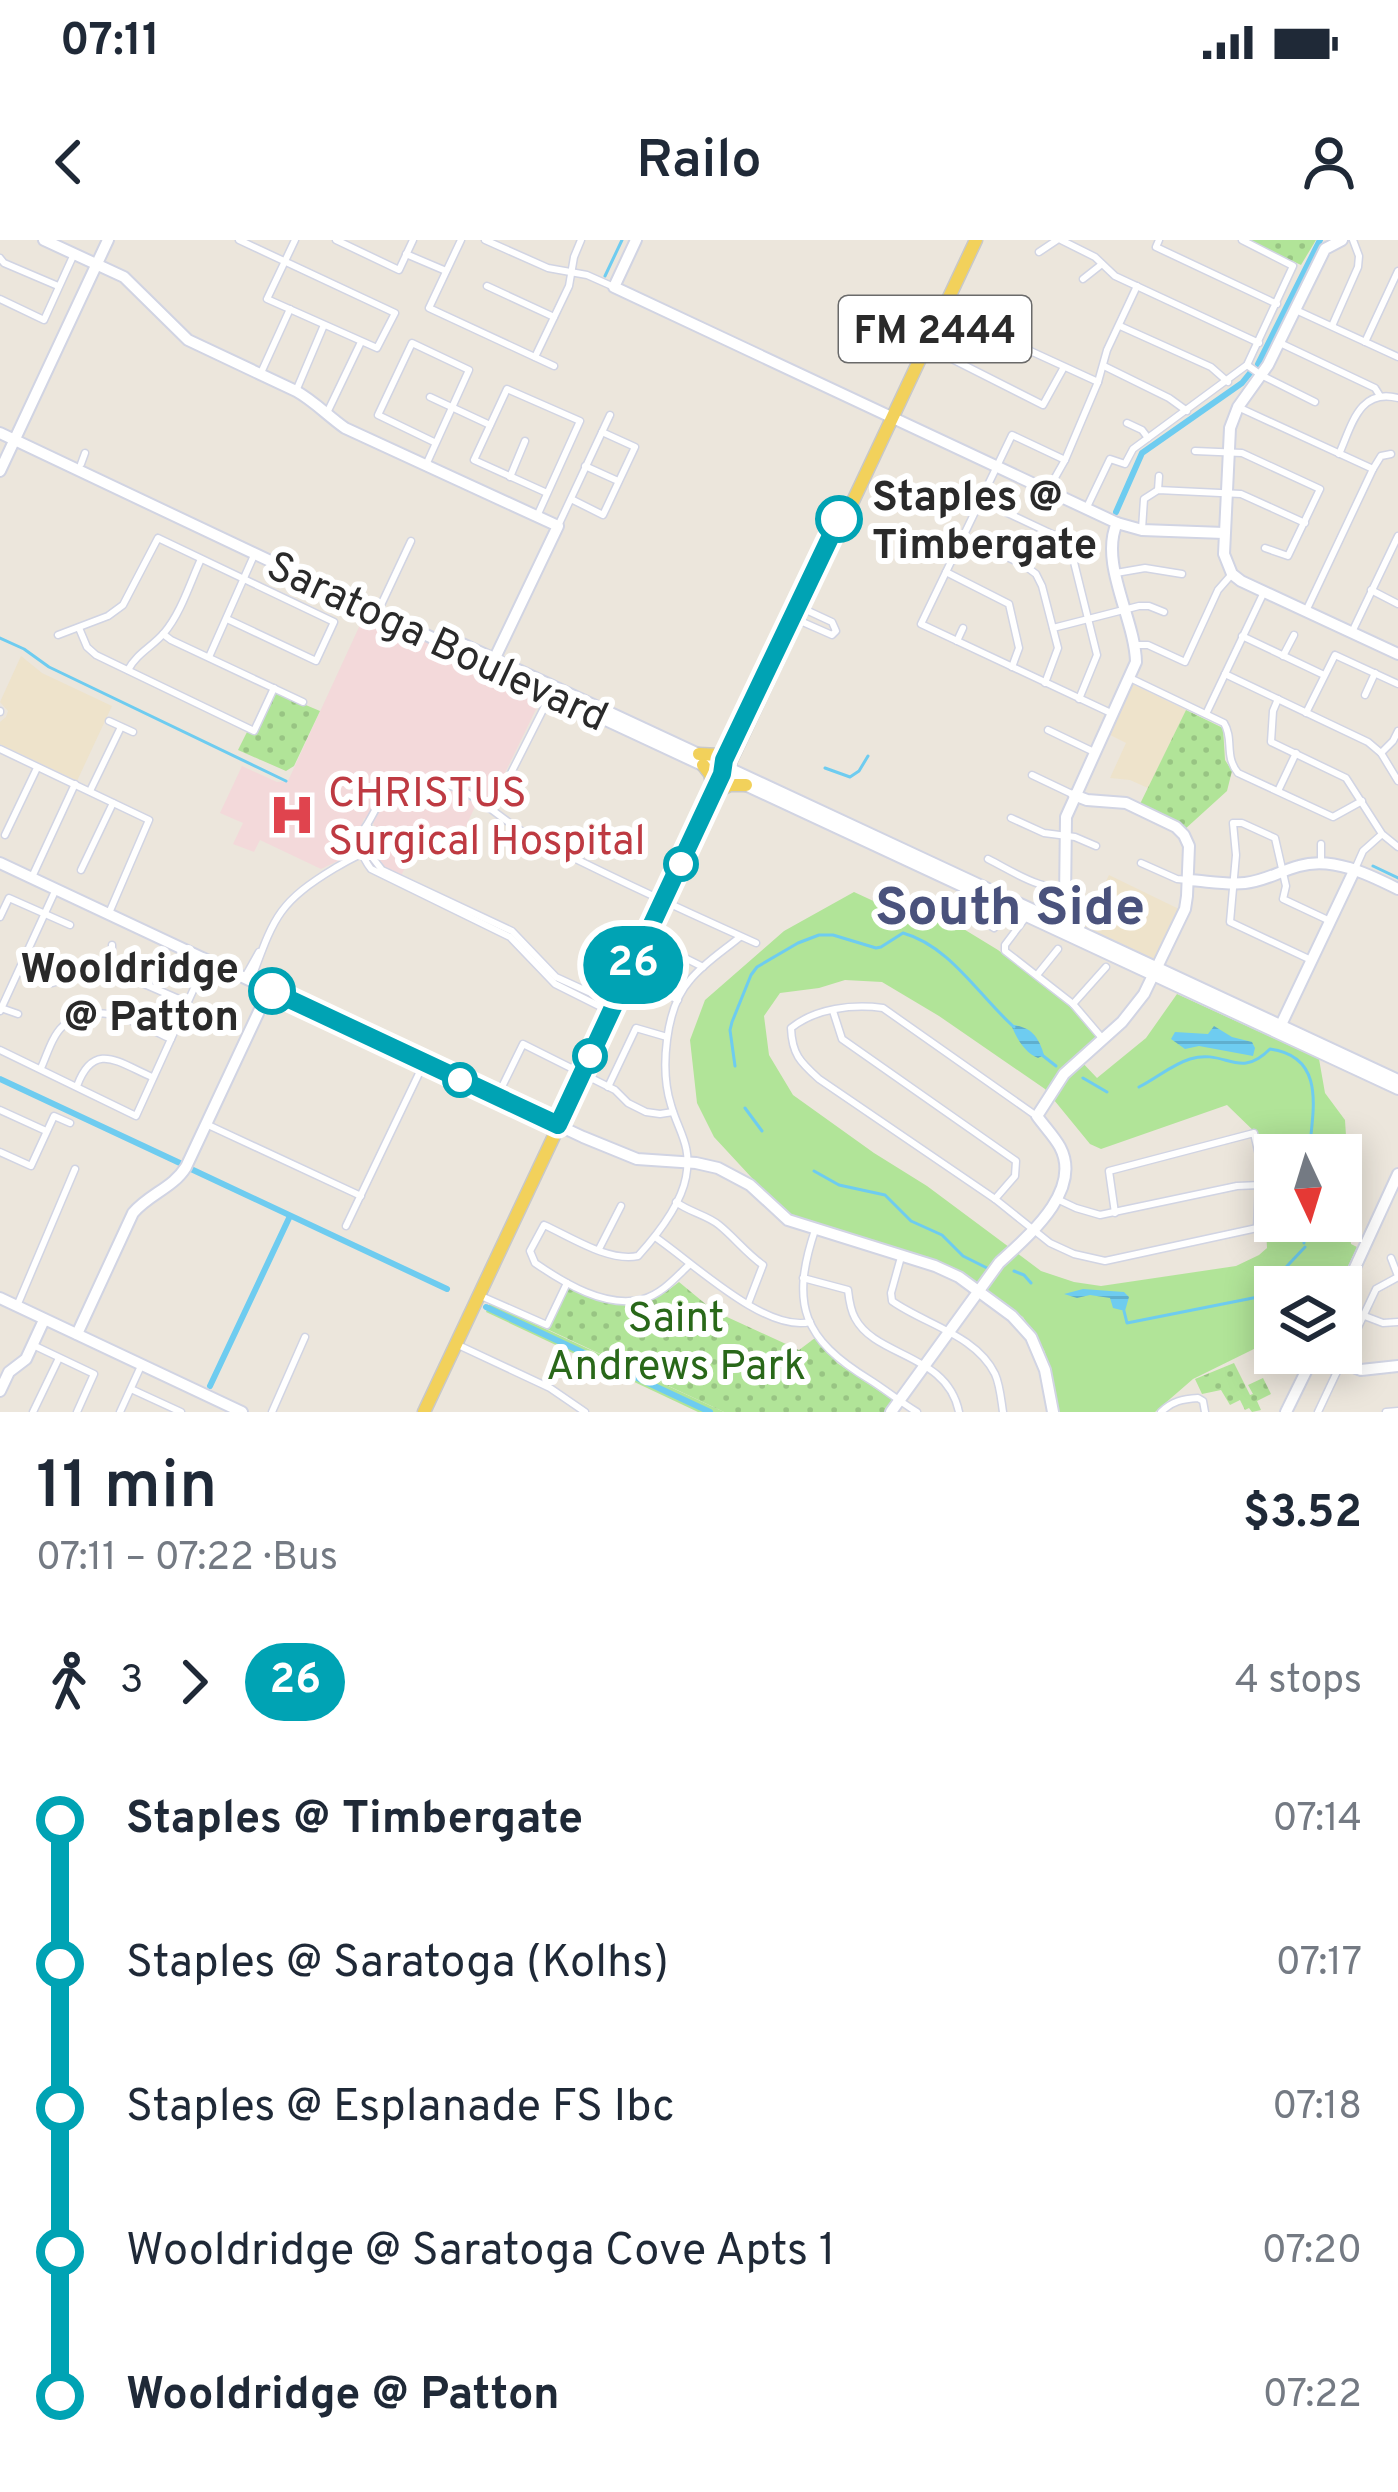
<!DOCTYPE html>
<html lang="en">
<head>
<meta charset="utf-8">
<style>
	body { margin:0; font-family:Overpass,sans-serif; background:#f6f6f7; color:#1f2937; height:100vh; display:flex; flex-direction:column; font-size:45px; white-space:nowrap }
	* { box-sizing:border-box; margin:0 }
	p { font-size:39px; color:#747a83 }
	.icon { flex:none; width:66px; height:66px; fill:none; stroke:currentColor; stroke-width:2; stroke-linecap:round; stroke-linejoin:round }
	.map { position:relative; height:1172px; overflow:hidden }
	.sheet { display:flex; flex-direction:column; background:#fff; flex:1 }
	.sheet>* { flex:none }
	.badge { padding:0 24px; border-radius:39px; font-size:42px; line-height:78px }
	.needle { width:78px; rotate:176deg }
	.controls { position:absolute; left:1254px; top:894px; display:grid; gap:24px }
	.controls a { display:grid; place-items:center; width:108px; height:108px; border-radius:0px; background:#fff; box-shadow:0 6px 30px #0003; font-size:60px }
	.map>.badge { position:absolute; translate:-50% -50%; box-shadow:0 0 0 6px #fff }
	.legs { display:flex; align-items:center; gap:18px; height:132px; padding:0 36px; font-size:39px }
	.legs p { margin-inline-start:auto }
	.head { display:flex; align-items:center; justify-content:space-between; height:204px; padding:0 36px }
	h1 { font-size:66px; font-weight:600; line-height:90px }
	ul { padding:0 36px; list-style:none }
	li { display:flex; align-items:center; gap:42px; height:144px; font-size:45px }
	li i { display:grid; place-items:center; width:18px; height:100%; margin:0 15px; background:currentColor }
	li i::after { content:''; width:30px; height:30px; margin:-15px; border:9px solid; border-radius:50%; background:#fff }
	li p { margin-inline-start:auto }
	li:first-child i { background:linear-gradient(#0000 50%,currentColor 0) }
	li:last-child i { background:linear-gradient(currentColor 50%,#0000 0) }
	.status { display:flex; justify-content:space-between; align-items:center; height:84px; padding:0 60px; background:#fff; direction:ltr }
	.status svg { height:33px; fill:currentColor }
	header { display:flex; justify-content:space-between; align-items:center; height:156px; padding:0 36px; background:#fff; font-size:54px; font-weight:600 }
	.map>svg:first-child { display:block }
</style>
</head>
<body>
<div class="status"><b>07:11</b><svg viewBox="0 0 49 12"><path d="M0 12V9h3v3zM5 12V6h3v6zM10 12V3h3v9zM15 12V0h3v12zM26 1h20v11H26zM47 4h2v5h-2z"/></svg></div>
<header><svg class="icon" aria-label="back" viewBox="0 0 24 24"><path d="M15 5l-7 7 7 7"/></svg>Railo<svg class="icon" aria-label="person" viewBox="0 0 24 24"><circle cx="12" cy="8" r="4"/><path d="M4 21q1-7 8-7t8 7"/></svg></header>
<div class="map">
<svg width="1398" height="1172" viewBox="0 0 1398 1172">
	<defs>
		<pattern id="park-dots" width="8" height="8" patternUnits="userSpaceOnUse" patternTransform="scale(3)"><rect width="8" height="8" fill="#b1e498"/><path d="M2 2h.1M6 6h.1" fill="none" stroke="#98c483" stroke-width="1.8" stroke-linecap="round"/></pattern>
		<pattern id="water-rules" width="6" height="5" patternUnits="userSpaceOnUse" patternTransform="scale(3)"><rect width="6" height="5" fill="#6eccf0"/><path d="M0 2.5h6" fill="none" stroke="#5fafce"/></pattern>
	</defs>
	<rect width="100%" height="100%" fill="#ece6dc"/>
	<!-- education -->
	<g fill="#eee3cb">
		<path d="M21,416L42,433L112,466L77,541L0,504V482L6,477L8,471L0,462Z"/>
		<path d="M1132,444L1186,470L1148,548L1130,540L1110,538L1126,503L1108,494Z"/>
		<path d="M1109,635L1181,670L1154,722L1083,689Z"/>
	</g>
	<!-- medical -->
	<path fill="#f3d9da" d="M366,372L543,455L502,539L487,559L480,556L451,618L417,602L401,636L383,627L373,611L371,598L374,584L364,578L354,609L348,616L321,629L260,600L254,612L233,604L243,583L220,573L242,526L277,542L288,541Z"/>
	<!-- grass -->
	<g fill="#b1e498" fill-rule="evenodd">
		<path d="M854,652L908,677L939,674L998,710L1069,764L1100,798L1078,818L1097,838L1146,798L1177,754L1319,819L1325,853L1345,880L1349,944L1347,974L1351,1004L1357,1007L1338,1047H1275V1076L1258,1107L1193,1139L1155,1172H1057L1051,1131L1044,1110L1023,1077L949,1026L788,977L714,897L697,863L690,800L705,760L784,691ZM845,740L882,742L939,776L1045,849L1090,904L1101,909L1227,865L1261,898L1267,1008L1259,1015L1236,1026L1101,1046L1074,1042L1041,1031L927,946L874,913L793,855L769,815L764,776L780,753L819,748ZM1275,915H1341V981H1275Z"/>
		<path d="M490,1063L724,1172H698L486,1072Z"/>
	</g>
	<!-- park -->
	<g fill="url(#park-dots)">
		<path d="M1248,0H1316L1301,25Z"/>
		<path d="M275,452L320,471L294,526L286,531L238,510L247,492L259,484Z"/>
		<path d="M1186,470L1223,488L1225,520L1232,531L1227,551L1184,590L1139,566Z"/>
		<path d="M679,1042L714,1071L799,1110L815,1098L837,1123L894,1161L887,1172H724L547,1089L568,1046C612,1066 638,1076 679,1042Z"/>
		<path d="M1234,1123L1250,1155L1253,1154L1248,1145L1263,1138L1271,1154L1257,1161L1261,1170L1252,1172L1249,1168L1245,1170L1240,1160L1230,1165L1221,1150L1202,1154L1195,1139Z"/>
	</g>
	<!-- water -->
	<g fill="url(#water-rules)">
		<path d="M1013,785C1032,787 1039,798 1044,815L1038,818C1025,813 1017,799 1012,787Z"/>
		<path d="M1214,786L1232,797L1252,802L1255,808L1253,816L1199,806L1185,809L1171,799L1175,792L1208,794Z"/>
		<path d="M1083,1049L1124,1052L1129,1057L1125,1071L1113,1068L1110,1058L1090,1055L1077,1058L1064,1054Z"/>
	</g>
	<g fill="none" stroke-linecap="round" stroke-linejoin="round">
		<!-- stream -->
		<g stroke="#6eccf0" stroke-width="3">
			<path d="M605,36L622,0"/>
			<path d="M0,398L24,409L49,427L286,541"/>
			<path d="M825,528L850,537L859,531L868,516"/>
			<path d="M1373,626L1398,638"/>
			<path d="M1042,815L1056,826"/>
			<path d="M735,826L730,790L732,782L751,735L757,727L798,703L819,695H833L876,708L881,707L903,693C950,706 979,756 1014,787"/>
			<path d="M1083,838L1107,852"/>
			<path d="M1139,847C1157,838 1171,825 1190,819C1226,808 1238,841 1270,809C1328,817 1312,873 1309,915"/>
			<path d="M745,868L762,891"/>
			<path d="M814,931L839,945L885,955L911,981L942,995L963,1016L987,1028"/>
			<path d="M1304,1003V981"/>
			<path d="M1014,1031L1024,1035L1031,1043"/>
			<path d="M1124,1071L1127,1083L1258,1057L1305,1007"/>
		</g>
		<!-- canal -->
		<g stroke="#6eccf0" stroke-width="6">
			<path d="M1258,124L1320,0"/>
			<path d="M1116,272L1142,213L1242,143L1250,133"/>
			<path d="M0,839L182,924"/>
			<path d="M191,929L447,1049"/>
			<path d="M486,1067L710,1172"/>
			<path d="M210,1146L290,976"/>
		</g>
		<!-- street casing -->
		<g stroke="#d1d4e3" stroke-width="9">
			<g id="street">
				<path d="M239,0L395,73L377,108L267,59L295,0"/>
				<path d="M336,0L399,30L413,0"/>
				<path d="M461,0L429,68L554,126"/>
				<path d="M485,0L548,28L587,35L614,47"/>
				<path d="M1061,0L1095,17L1115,36L1259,103"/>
				<path d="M1159,0L1156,7L1277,64"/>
				<path d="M1039,12L1057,0"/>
				<path d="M406,14L446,31"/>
				<path d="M0,18L4,23L58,46"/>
				<path d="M1083,39L1102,24"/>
				<path d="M487,46L554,77"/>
				<path d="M0,59L44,80L74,14"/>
				<path d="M1298,71L1398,117"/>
				<path d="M1120,86L1211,127L1228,142"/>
				<path d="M1332,86L1358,27L1359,16L1353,0"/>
				<path d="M1365,102L1398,31"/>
				<path d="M1280,103L1375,148L1380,156"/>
				<path d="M535,117L569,46L574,17L581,0"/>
				<path d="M1247,125L1261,135L1315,162"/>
				<path d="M1104,126L1169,158L1187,171"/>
				<path d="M1064,127L1043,165L946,116L965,81L1098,142"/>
				<path d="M260,135L290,69"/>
				<path d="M296,151L324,85"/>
				<path d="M430,157L490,185"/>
				<path d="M1240,168L1373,229"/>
				<path d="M326,175L361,102"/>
				<path d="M1127,183L1142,190L1148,198"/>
				<path d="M1195,211L1242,213L1320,249L1288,316L1265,308"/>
				<path d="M1339,214C1352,185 1359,148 1398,158"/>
				<path d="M1065,220L1012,195L921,384L1113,474"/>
				<path d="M81,224L85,213"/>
				<path d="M426,225L469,130L412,103L378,175L436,203"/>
				<path d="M585,226L618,241"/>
				<path d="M510,237L525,201"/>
				<path d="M1048,250L1065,220L1098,142L1107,110L1137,46"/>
				<path d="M1158,250L1159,236"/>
				<path d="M571,259L603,275L635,207L602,192"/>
				<path d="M980,260L1069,302L1097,415L1079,459"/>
				<path d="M1086,269L1110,219L1125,224L1133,209L1247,125L1293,26L1242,0"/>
				<path d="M538,274L580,181L507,149L474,220L547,253"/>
				<path d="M558,286L610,175"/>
				<path d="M1142,289L1144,259L1158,250L1241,254L1305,283"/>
				<path d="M963,296L1024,325L1036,334L1042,346L1058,408L1045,443"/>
				<path d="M946,332L1009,364L1019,408L1012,427"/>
				<path d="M1116,333L1145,328L1182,334"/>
				<path d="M1371,350L1398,364"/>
				<path d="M381,365L411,301"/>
				<path d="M1306,371L1373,229L1381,216L1391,214"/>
				<path d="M798,380L832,395L836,391L832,382L804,369"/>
				<path d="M79,388L87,407L96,415L254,491L274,448"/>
				<path d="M1053,388L1139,366H1149L1164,372"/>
				<path d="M1353,390L1398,296"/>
				<path d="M163,394L171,400L303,462"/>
				<path d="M58,395L108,376L123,365L158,298L334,382L316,421L227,379"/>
				<path d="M1242,396L1324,435"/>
				<path d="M957,401L963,388"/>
				<path d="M1134,405H1148L1185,422L1218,350L1232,334"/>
				<path d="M1283,416L1294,395"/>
				<path d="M209,417L255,313"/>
				<path d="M128,430C137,413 152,407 164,393C181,373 190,343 201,319"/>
				<path d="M1225,434L1368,502L1381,513L1398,541"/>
				<path d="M1130,438L1224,483C1234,499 1224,516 1238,533L1333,577L1362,561"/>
				<path d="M1365,455L1375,433"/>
				<path d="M1278,459L1273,471L1271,502L1346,538L1382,594L1398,607"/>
				<path d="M0,471V472"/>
				<path d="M1306,473L1335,415L1398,444"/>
				<path d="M1206,474L1264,352"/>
				<path d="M109,481L133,492"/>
				<path d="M1048,490L1094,512"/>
				<path d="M0,509L149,580L109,673"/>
				<path d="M1381,513L1393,501L1398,491"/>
				<path d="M1032,535L1074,555"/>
				<path d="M90,551L121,487"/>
				<path d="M1278,551L1296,513"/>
				<path d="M488,568L508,539L550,456"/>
				<path d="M1011,578L1044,593L1075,597L1096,606"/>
				<path d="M368,586L372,617L382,630L512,691L556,737L615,764"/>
				<path d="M5,595L37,528"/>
				<path d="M988,619C1016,633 1045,655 1077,645"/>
				<path d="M1141,623L1177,639L1188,640"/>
				<path d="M1321,624V604"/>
				<path d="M1355,629L1363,611L1381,595"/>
				<path d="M81,630L113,563"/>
				<path d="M32,637L75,544"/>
				<path d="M964,647L960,667L994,688L1009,668"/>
				<path d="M0,677L9,658L70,685"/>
				<path d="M1026,677L1005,705V711L1073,764L1102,798"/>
				<path d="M671,711L703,727"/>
				<path d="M1311,720L1230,682L1236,615L1233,583H1242L1275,598L1286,646L1283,659L1330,681"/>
				<path d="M64,726L67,739"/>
				<path d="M112,730V705"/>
				<path d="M19,732L52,743L97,730H112L188,763"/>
				<path d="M1037,735L1058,709"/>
				<path d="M245,737L259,712"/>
				<path d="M251,740C274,678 277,663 335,628C347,621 357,615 370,611"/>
				<path d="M148,744L156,727"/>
				<path d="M655,748L678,760"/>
				<path d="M1073,764L1106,727"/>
				<path d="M1,768L18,774"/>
				<path d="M0,771L56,649"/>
				<path d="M833,771L842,799L1016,921L1015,936L995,959"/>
				<path d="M611,772L555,744L510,697L371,629C361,616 359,606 363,590C369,583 372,575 377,567C388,552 407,543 425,542C467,540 496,578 530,596C604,634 680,669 756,703"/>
				<path d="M0,810L136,876L206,722"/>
				<path d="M41,828C47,815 52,796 63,786C97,757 138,784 171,799"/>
				<path d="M77,846C94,800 119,823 152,837"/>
				<path d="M608,847L636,788L667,797"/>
				<path d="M497,857L523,804L615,850L628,863L646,872L660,874L673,872"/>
				<path d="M0,870L46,891"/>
				<path d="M1035,875L883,768C853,764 816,768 791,788C792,814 800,822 819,839L995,959L1050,1003L1074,1014L1105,1021L1257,988L1260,920L1254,893L1109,931L1115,973"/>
				<path d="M206,884L361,956"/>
				<path d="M0,912L31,926L54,876L70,883"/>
				<path d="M1059,960L1076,968L1100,975L1237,946L1260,945"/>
				<path d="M676,962C689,972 707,975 719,985C735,998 746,1013 763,1025L748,1064"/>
				<path d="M346,986L424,823"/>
				<path d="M815,990C790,1065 803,1099 870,1140C886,1150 900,1162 917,1172"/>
				<path d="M655,997C691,1021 765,1093 810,1082"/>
				<path d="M599,1009L621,966"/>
				<path d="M901,1017L891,1053L892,1061C924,1084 976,1095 995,1134C1000,1145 1001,1159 1003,1172"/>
				<path d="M1391,1018L1398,1036"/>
				<path d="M690,1024C676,1037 662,1054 643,1059C606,1069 564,1043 535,1023L530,1011L544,985C571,997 608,1022 638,1016C657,995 681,964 686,937C692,905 679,893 671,865C660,830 665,768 690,740C704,723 723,711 740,697"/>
				<path d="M803,1038L848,1050C849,1059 850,1069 855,1078C876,1118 947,1113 959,1172"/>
				<path d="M481,1056L547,1085L567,1043"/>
				<path d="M17,1066L75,929"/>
				<path d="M1362,1075L1383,1083L1398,1082"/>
				<path d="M456,1104L550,1148L585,1172"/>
				<path d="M33,1105L94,1134L77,1172"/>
				<path d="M131,1149L181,1172"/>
				<path d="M33,1172L59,1118"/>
				<path d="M120,1172L141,1126"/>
				<path d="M272,1172L305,1097"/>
				<path d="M1161,1172C1172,1161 1183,1159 1198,1158L1203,1161L1205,1172"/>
				<path d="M1318,1172L1376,1049L1398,1037"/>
				<path d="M1386,1172L1398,1171"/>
			</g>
		</g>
		<!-- secondary casing -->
		<g stroke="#d1d4e3" stroke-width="14">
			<g id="secondary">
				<path d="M44,0L124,37L188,100L296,151C314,161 328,176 345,188L558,286L492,424"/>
				<path d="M636,0L614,47L1117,283L1142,290L1224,293"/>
				<path d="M1342,0L1325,9L1268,125L1238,167L1230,188L1224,314L1232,334L1241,341L1398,414"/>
				<path d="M0,193L612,483L1398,849"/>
				<path d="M0,231L108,0"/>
				<path d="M454,400L1398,840"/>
				<path d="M0,623L583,897L637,919L696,923L718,928L750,945L788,980L935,1026L959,1037L1012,1076L1031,1097L1045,1130L1053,1172"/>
				<path d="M1188,640C1207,641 1226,645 1245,643C1265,641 1280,631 1299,626C1332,616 1368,634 1398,649"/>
				<path d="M1057,687L1065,659L1066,577L1136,422C1135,379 1099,323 1117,283"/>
				<path d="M1278,791L1355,629"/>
				<path d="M0,1058L242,1172"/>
				<path d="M1341,1058L1398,934"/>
				<path d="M77,1094L133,973C149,954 173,948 186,927L269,750"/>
				<path d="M1319,1113L1361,1130L1398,1126"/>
				<path d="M0,1151L9,1132L26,1119L44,1080"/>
				<path d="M891,1172L999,1023C1028,996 1083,951 1060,907C1054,896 1044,886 1037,876L1064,834L1122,782L1144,754L1185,669L1187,656L1189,606L1184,595L1176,587L1126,563L1087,560L1074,555"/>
				<path d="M1286,1172L1315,1113"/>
			</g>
		</g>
		<!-- primary casing -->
		<g stroke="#c8c8c8" stroke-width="15">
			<g id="primary">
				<path d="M699,514L720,515L730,508"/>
				<path d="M703,525L710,534L714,551"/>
				<path d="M715,552L730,545H746"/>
				<path d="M424,1172L976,0"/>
			</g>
		</g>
		<!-- street -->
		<use href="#street" stroke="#fff" stroke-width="6"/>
		<!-- secondary -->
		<use href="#secondary" stroke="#fff" stroke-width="10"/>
		<!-- primary -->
		<use href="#primary" stroke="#f2d15b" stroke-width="12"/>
	</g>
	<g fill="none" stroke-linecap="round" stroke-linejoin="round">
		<!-- line-1 casing -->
		<g stroke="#fff" stroke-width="27">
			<path id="line-1" d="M272,751L558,885L722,534L724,520L839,279"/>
		</g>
		<!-- line-1 -->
		<use href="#line-1" stroke="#00a3b4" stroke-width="18"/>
	</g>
	<!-- icons -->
	<defs>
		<g id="hospital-bare" transform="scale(3.6)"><path d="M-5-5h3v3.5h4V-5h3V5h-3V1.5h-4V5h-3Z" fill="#e0444e" stroke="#fff" stroke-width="2.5" paint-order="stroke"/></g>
	</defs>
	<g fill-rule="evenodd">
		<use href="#hospital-bare" x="292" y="575"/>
	</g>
	<!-- markers -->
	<g fill="#fff" stroke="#00a3b4" stroke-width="6">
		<circle cx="839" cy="279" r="21"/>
		<circle cx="681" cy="624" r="15"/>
		<circle cx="272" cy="751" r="21"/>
		<circle cx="590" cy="816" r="15"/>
		<circle cx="460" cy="840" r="15"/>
	</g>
	<g text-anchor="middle" stroke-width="12" stroke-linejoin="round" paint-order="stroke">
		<!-- shield labels -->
		<rect fill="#fff" stroke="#6a6a6a" stroke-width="3" x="839" y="56" width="192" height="66" rx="9"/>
		<g font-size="39" font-weight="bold" fill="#2a2a2a">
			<text x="935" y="103">FM 2444</text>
		</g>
		<!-- stop labels -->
		<g font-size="42" font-weight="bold" fill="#2a2a2a" stroke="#fff" text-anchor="start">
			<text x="872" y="270">Staples @<tspan x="872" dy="48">Timbergate</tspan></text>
			<text x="239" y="742" text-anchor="end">Wooldridge<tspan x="239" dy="48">@ Patton</tspan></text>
		</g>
		<!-- street labels -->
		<g font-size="42" fill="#2a2a2a" stroke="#fff">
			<text transform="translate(438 400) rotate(25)" y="15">Saratoga Boulevard</text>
		</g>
		<!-- health labels -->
		<g font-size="42" fill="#be3a42" stroke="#fff" text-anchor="start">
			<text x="328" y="566">CHRISTUS<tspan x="328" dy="48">Surgical Hospital</tspan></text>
		</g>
		<!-- park labels -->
		<g font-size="42" fill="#296819" stroke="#fff">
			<text x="676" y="1091">Saint<tspan x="676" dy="48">Andrews Park</tspan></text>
		</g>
		<!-- district labels -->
		<g font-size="54" font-weight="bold" fill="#4a527c" stroke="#fff">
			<text x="1010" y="684">South Side</text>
		</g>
	</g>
</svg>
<div class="controls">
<a><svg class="needle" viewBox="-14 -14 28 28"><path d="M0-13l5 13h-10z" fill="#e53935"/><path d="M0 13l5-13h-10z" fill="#747a83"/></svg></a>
<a><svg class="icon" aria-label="layers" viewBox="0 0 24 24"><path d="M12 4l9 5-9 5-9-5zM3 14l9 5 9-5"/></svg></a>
</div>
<b class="badge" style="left:633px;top:725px;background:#00a3b4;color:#fff">26</b>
</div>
<section class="sheet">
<div class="head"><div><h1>11 min</h1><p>07:11 – 07:22 · Bus</p></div><b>$3.52</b></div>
<div class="legs"><svg class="icon" aria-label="walk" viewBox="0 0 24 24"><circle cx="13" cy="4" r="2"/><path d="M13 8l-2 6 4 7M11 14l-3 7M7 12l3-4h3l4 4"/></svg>3<svg class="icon" aria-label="forward" viewBox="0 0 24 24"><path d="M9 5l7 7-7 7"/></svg><b class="badge" style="background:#00a3b4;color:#fff">26</b><p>4 stops</p></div>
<ul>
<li><i style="color:#00a3b4"></i><b>Staples @ Timbergate</b><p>07:14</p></li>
<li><i style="color:#00a3b4"></i><span>Staples @ Saratoga (Kolhs)</span><p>07:17</p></li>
<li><i style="color:#00a3b4"></i><span>Staples @ Esplanade FS Ibc</span><p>07:18</p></li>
<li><i style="color:#00a3b4"></i><span>Wooldridge @ Saratoga Cove Apts 1</span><p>07:20</p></li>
<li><i style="color:#00a3b4"></i><b>Wooldridge @ Patton</b><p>07:22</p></li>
</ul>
</section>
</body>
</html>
